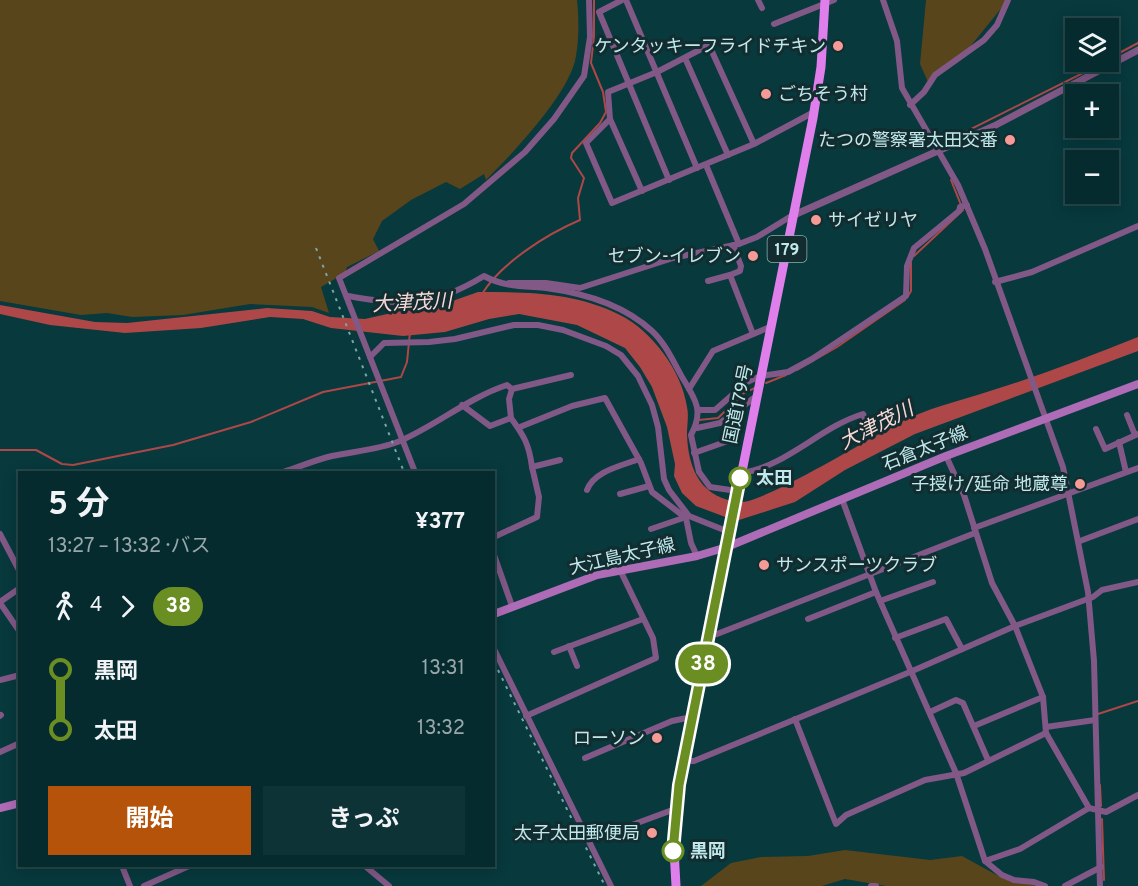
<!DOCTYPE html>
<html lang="ja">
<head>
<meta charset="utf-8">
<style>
	body { margin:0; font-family:Overpass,"Noto Sans JP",sans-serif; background:#0e3336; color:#f1f3f6; height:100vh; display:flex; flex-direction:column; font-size:22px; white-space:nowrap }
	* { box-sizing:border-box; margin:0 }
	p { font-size:20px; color:#97a7aa }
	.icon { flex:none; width:33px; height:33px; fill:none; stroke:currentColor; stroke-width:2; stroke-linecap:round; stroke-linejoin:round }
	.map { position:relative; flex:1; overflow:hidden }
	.drawer { position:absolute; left:18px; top:471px; width:477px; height:396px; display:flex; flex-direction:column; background:#052b2e; border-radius:0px; box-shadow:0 3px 15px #0003,0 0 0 2px #26474a }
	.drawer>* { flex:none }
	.badge { padding:0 12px; border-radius:20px; font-size:21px; line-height:39px }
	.buttons { position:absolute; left:1065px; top:18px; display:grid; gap:12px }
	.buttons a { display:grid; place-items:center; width:54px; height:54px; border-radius:0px; background:#052b2e; box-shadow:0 3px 15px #0003,0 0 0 2px #26474a; font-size:30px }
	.map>.badge { position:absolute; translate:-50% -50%; box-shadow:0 0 0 3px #fff }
	.legs { display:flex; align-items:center; gap:9px; height:66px; padding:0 30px; font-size:20px }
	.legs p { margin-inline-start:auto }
	.summary { display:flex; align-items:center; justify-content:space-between; height:102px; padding:0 30px }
	h1 { font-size:33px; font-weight:700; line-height:45px }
	.action { display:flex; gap:12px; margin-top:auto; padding:12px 30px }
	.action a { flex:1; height:69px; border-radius:0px; background:#b45309; color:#fff; font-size:24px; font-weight:700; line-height:69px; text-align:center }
	.action a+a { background:#0e3336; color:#f1f3f6 }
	ul { padding:0 30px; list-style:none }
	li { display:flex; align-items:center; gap:21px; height:60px; font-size:22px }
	li i { display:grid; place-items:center; width:9px; height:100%; margin:0 8px; background:currentColor }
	li i::after { content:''; width:15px; height:15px; margin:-8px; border:4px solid; border-radius:50%; background:#052b2e }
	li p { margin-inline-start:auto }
	li:first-child i { background:linear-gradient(#0000 50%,currentColor 0) }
	li:last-child i { background:linear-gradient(currentColor 50%,#0000 0) }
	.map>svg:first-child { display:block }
</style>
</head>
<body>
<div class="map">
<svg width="1138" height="886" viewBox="0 0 1138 886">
	<rect width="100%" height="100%" fill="#07393d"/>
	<!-- green -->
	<g fill="#59451b">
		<path d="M0,0H577C579,18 579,39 576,56C571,92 512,154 486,180L484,174L460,189L446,182L411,200L382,221L373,239L379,251L347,267L345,273L321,287L329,313L312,307L250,304L183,315L132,317L107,313L81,315L0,301Z"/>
		<path d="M926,0H1008L969,48L928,82L920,64Z"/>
		<path d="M845,850L930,860L962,856L1004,879L1038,886H886L845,879L822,886H701L731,863L761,857L808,856Z"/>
	</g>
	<!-- water -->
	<path fill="#ae4848" d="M478,292C527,292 575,292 620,315C652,331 682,371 687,407C689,415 687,425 687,434C688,470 702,500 742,502C762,503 871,438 895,425C926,408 960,401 993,390C1042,375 1090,356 1138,337V351L915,434L845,470L795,502L736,521L696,506L682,493L674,476L675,464L667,427L652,387L640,367L625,348L577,325L519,314L489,319L445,332L403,336L331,328L303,319L270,317L201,328L125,333L50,325L0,314V305L95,322L127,323L267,308L312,311L330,317L365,319L405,310L424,311Z"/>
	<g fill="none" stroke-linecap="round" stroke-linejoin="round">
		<!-- stream -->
		<g stroke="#ae4848" stroke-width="2">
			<path d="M1108,59L1138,43"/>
			<path d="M937,146L1105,62"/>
			<path d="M914,256L963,210L951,180"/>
			<path d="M482,294C501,263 547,234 580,220L578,198L584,178L571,158L572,153L600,123L606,112L603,92L591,63L594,36V0"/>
			<path d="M908,296L911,291V263"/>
			<path d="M797,370L837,347L905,300"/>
			<path d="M766,383L786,375"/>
			<path d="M699,420L718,418L744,393L757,387"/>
			<path d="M0,450H36L62,464L73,465L173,445L251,422L323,392L401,377L407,362L410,332"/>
			<path d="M1098,714L1138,701"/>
			<path d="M1100,785L1101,806"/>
			<path d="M1102,819L1104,880"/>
		</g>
		<!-- minor -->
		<g stroke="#815886" stroke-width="6">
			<path d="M622,0L599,12L669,180"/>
			<path d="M626,0L697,168"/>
			<path d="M758,0L762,8"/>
			<path d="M883,0L897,41L902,88L958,185L985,249L1063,467L1088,592L1094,661L1100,886"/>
			<path d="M774,24L834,0"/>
			<path d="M685,58L728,155"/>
			<path d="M910,105L924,92L935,75L984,40L997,25L1008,0"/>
			<path d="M610,119L642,191"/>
			<path d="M754,144L709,45L657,72L608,92L610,119L586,143L612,203L754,144L814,112"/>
			<path d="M706,165L739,244"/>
			<path d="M733,245L741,266L740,271L730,275L753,334"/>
			<path d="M708,281L730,275"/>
			<path d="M995,282L1032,272L1138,226"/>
			<path d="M509,283H546L580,288L673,258L739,244L757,237L793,215"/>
			<path d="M348,296C405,306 433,307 484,276C504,287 524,286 546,288C583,293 624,305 652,331C665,343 673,361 682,377C696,400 704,411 691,435L699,472L710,487L737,491"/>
			<path d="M370,357L384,343L429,342L455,339L514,325H538L563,330L606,346L621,355L638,376L652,405L658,427L664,479L669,490L689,516L729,532"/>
			<path d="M512,389L509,399L511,418C524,436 529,444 532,467"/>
			<path d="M689,389L713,351L770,327"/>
			<path d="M462,405L490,426L511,418"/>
			<path d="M699,410H715L747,382L761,376L788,372L812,359L906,296L907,266L914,248L959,211L960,207L967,205"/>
			<path d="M1127,415L1135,435"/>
			<path d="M520,427L572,406L605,398L641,463L652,492L686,518L691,543L697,556"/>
			<path d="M697,428L720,423L758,395"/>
			<path d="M1096,429L1105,449L1138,434"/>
			<path d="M1119,442L1126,472"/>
			<path d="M694,453L728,441"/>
			<path d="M946,456L964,495L992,583L1015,626L1043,697L1046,733L1089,808L1106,812L1138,795"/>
			<path d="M283,472C299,467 315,460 332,456C355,451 378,450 400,441C437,425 468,398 507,385L512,389L571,375"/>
			<path d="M415,472L339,278L464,204L525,152L554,119L584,76L590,37L589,0"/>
			<path d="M741,473C786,467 820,427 863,414L870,431"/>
			<path d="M587,490C594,471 621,466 639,459"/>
			<path d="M620,494L649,486"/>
			<path d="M842,499L876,592L956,773L985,861L1002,875L1014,880L1034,882L1045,886"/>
			<path d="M974,528L1138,468"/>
			<path d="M651,529L689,516"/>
			<path d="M0,534L20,572"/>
			<path d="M494,537L537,517L539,497L532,467L560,460"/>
			<path d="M1080,541L1138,519"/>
			<path d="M494,555L512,606"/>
			<path d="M880,601L933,582"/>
			<path d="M0,602L20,588"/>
			<path d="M0,603L20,632"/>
			<path d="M808,619L876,592"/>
			<path d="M709,634H717L975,533"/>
			<path d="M895,638L946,619L962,649"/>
			<path d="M569,646L577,666"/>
			<path d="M494,649L611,886"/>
			<path d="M554,652L643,619"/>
			<path d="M0,680L20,675"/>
			<path d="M930,712L956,700L963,703L988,760"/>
			<path d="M0,716L1,715"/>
			<path d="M526,716L656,658L653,638L620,570"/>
			<path d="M795,719L836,824L846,815L925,780L964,773L1046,733"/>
			<path d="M974,726L1043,697"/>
			<path d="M1046,727L1095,720"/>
			<path d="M0,752L20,743"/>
			<path d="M585,758L672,721L692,717"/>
			<path d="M683,761H694L910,672L1015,626L1093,597L1102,590L1138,582"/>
			<path d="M586,838L606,831L613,832L675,809"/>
			<path d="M985,861L1020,849L1089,808"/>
			<path d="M122,866L130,886"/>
			<path d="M365,866L389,886"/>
			<path d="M144,886L189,866"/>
			<path d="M871,886H876"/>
			<path d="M1065,886L1101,867"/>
		</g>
		<!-- tertiary -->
		<path stroke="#815886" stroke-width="7" d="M794,215L994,126L1138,50"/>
		<!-- secondary -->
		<g stroke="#ae6bb6" stroke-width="8">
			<path d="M494,614L597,575L697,556L727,547L946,456L1138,384"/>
			<path d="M0,808L20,803"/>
		</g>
		<!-- trunk -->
		<path stroke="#df7feb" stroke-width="9" d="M676,886L673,831L679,785L813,118L821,67L825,0"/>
		<!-- rail -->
		<g stroke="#7aa6a9" stroke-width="2" stroke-dasharray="3 6" stroke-linecap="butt">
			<path d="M316,248L404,472"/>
			<path d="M494,662L605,886"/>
		</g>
	</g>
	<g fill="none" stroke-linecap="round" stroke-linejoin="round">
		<!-- line-1 casing -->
		<g stroke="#fff" stroke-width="14">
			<path id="line-1" d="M673,851L679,785L740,478"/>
		</g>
		<!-- line-1 -->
		<use href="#line-1" stroke="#6b8e23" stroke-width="9"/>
	</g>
	<!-- markers -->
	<g fill="#f59b97" stroke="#122c2f" stroke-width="2">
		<circle cx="838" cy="46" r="6"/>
		<circle cx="766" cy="94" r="6"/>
		<circle cx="1010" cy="140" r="6"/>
		<circle cx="816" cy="220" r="6"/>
		<circle cx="753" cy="256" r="6"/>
		<circle cx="1080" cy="484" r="6"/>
		<circle cx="764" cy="565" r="6"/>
		<circle cx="657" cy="738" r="6"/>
		<circle cx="652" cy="833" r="6"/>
	</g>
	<g fill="#fff" stroke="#6b8e23" stroke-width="3">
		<circle cx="740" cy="478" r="10"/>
		<circle cx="673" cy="851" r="10"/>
	</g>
	<g text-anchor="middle" stroke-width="6" stroke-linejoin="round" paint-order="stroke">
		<!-- shield labels -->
		<rect fill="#122c2f" stroke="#8cb0b3" stroke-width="1.5" x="767.5" y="236" width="39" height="26" rx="4.5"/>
		<g font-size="16" font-weight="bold" fill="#c1e9ec">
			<text x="787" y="255">179</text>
		</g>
		<!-- poi labels -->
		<g font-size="18" fill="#c1e9ec" stroke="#122c2f" text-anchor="end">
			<text x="826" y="52">ケンタッキーフライドチキン</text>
			<text x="778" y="100" text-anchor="start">ごちそう村</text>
			<text x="998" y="146">たつの警察署太田交番</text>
			<text x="828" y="226" text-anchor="start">サイゼリヤ</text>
			<text x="741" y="262">セブン-イレブン</text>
			<text x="1068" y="490">子授け/延命 地蔵尊</text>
			<text x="776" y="571" text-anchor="start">サンスポーツクラブ</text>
			<text x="645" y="744">ローソン</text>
			<text x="640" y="839">太子太田郵便局</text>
		</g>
		<!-- street labels -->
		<g font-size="18" fill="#c1e9ec" stroke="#122c2f">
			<text transform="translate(738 404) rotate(-78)" y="6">国道179号</text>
			<text transform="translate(925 448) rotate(-22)" y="6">石倉太子線</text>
			<text transform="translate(622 556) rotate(-13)" y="6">大江島太子線</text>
		</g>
		<!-- stop labels -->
		<g font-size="18" font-weight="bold" fill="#c1e9ec" stroke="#122c2f" text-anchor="start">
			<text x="756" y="484">太田</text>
			<text x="690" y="857">黒岡</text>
		</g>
		<!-- water labels -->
		<g font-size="20" font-style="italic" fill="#f8dad8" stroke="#122c2f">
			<text transform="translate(412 302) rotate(-3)" y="7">大津茂川</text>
			<text transform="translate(876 425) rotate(-27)" y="7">大津茂川</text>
		</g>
	</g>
</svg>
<div class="buttons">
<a><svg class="icon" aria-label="layers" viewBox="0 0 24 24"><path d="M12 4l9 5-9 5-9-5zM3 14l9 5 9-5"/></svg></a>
<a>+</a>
<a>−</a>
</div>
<b class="badge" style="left:703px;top:664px;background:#6b8e23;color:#fff">38</b>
<section class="drawer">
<div class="summary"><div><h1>5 分</h1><p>13:27 – 13:32 · バス</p></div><b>¥377</b></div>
<div class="legs"><svg class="icon" aria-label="walk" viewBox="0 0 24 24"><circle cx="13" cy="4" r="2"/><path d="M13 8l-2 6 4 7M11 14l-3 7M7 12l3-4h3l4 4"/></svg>4<svg class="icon" aria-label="forward" viewBox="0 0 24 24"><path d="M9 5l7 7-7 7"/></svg><b class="badge" style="background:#6b8e23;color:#fff">38</b></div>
<ul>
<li><i style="color:#6b8e23"></i><b>黒岡</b><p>13:31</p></li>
<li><i style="color:#6b8e23"></i><b>太田</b><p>13:32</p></li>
</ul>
<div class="action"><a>開始</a><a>きっぷ</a></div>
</section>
</div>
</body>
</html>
